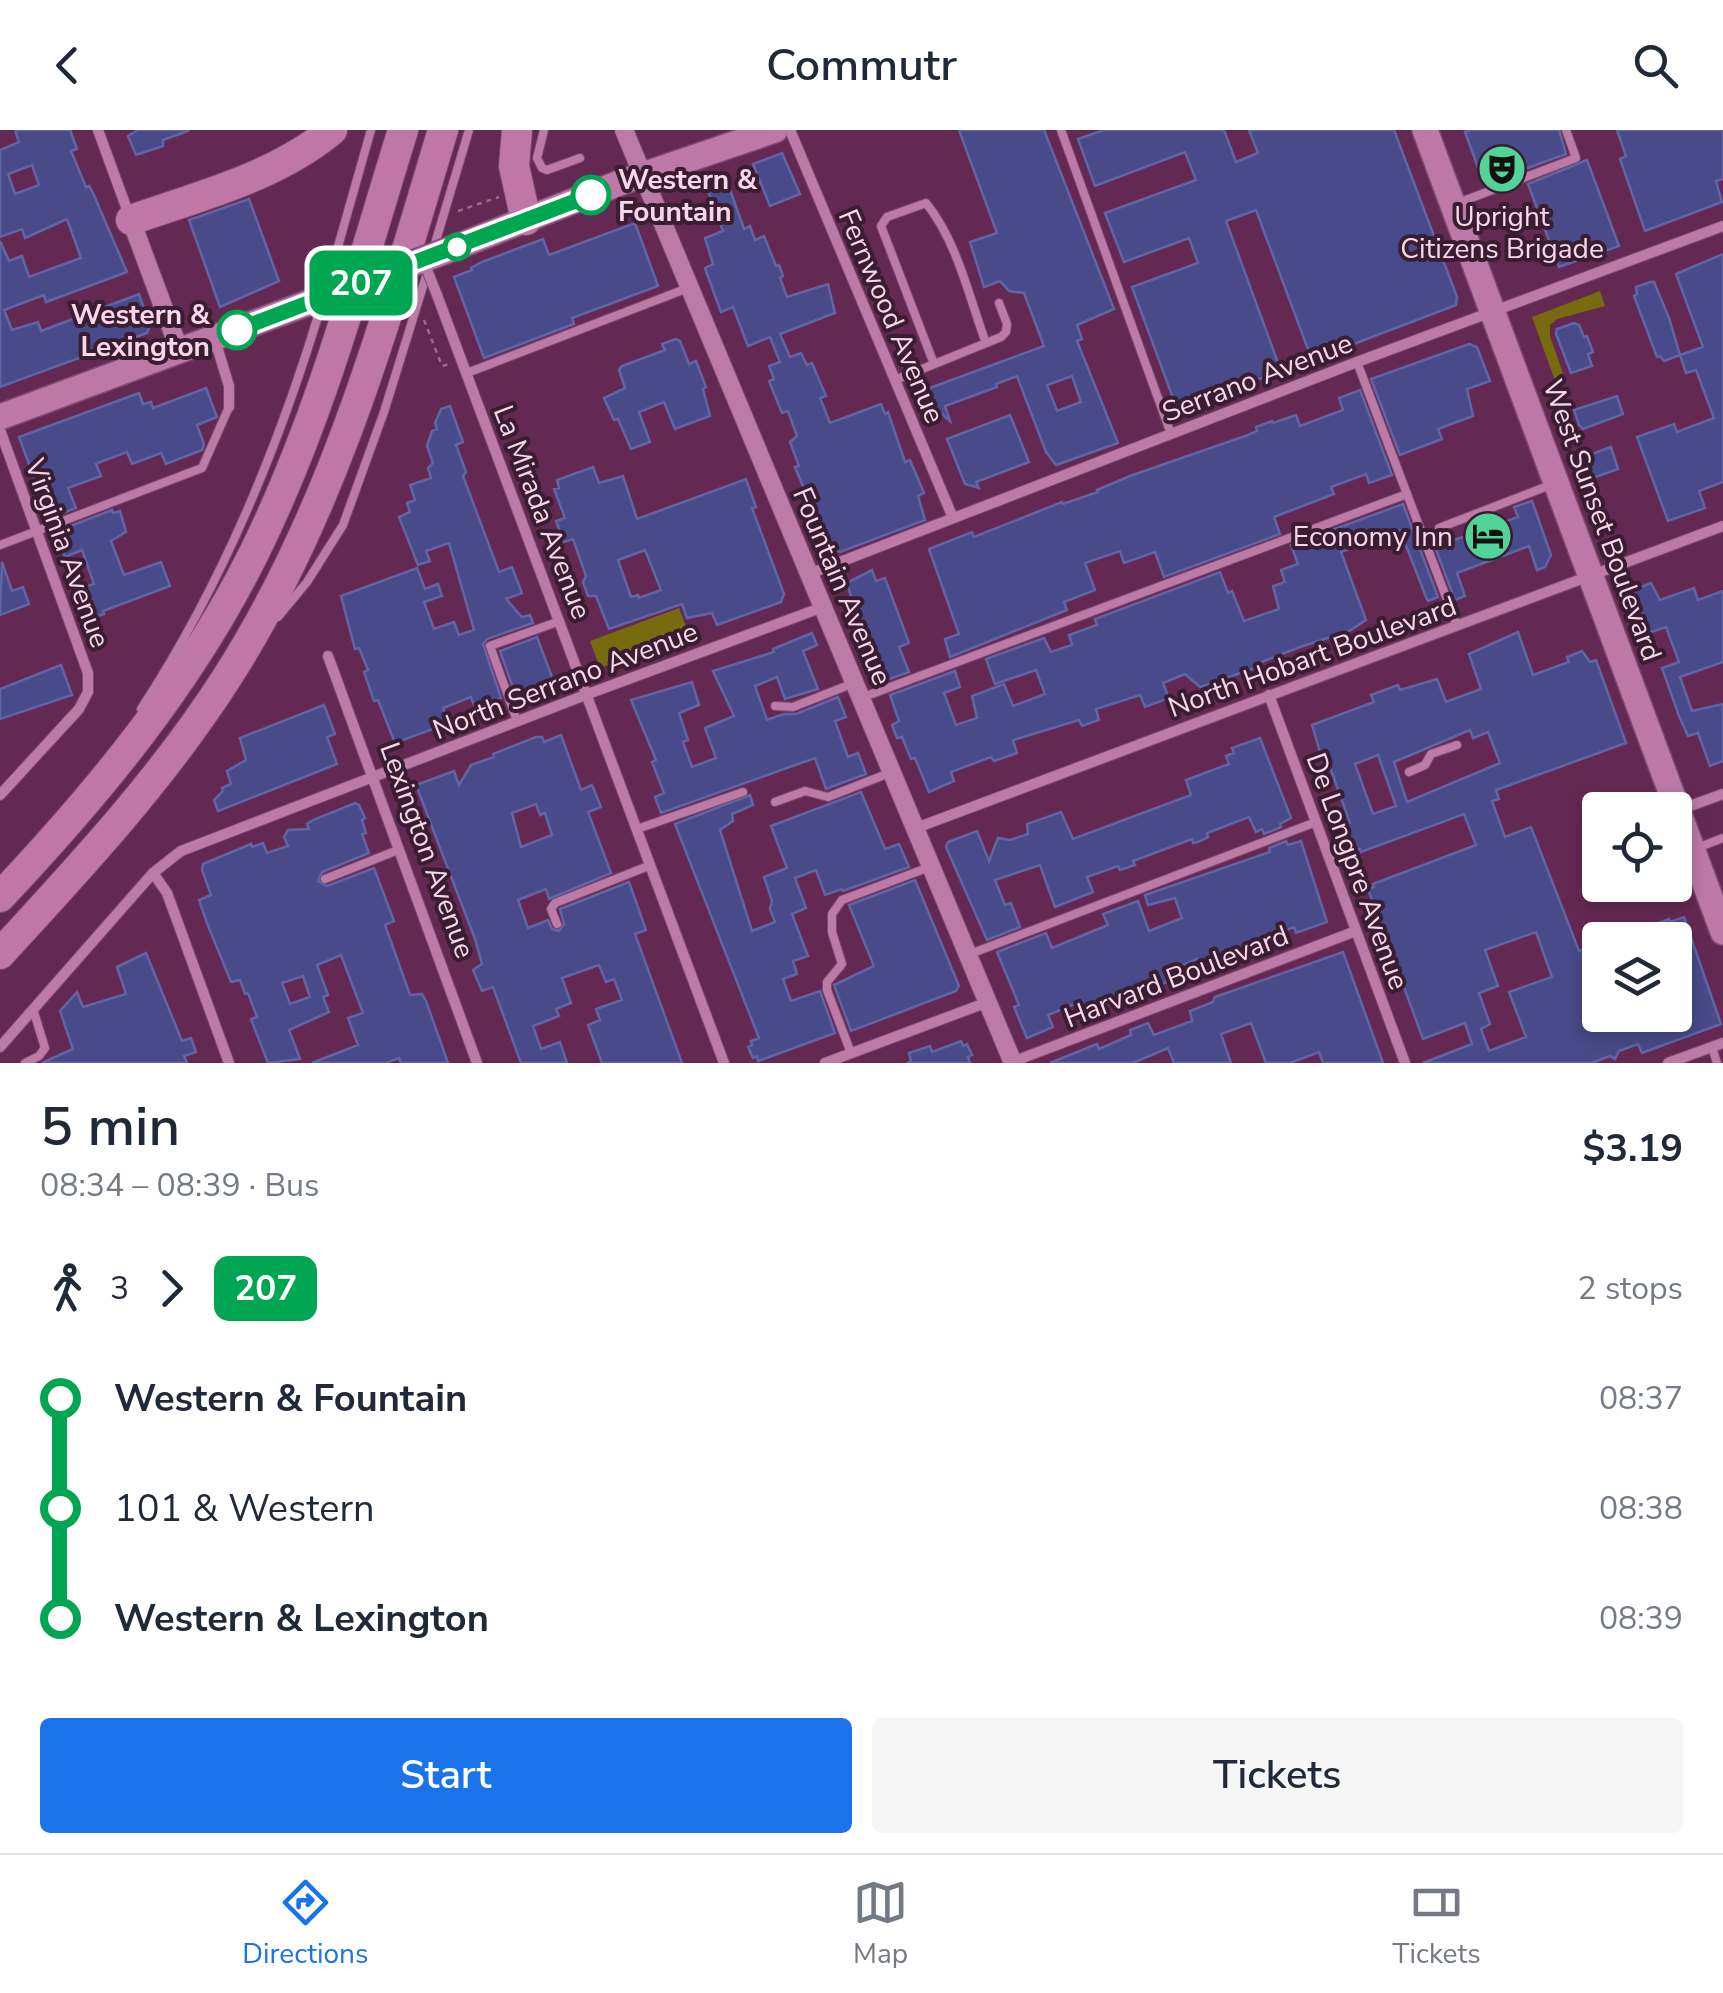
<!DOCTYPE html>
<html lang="en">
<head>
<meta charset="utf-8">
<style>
	body { margin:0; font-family:"Nunito Sans",sans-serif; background:#f6f6f7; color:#1f2937; height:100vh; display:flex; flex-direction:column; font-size:38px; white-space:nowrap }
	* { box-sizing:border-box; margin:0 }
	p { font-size:32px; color:#747a83 }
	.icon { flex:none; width:55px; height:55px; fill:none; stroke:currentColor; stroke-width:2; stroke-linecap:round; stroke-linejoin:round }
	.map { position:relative; height:933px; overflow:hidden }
	.panel { display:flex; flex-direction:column; background:#fff; flex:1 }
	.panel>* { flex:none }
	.badge { padding:0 20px; border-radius:15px; font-size:35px; line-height:65px }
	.fabs { position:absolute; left:1582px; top:662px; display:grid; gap:20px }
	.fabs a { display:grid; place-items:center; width:110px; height:110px; border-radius:10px; background:#fff; box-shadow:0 5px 15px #0003; font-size:50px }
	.map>.badge { position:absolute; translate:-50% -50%; box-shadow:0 0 0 5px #fff }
	.legs { display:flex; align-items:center; gap:15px; height:110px; padding:0 40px; font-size:32px }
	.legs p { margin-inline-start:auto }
	.summary { display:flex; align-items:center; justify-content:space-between; height:170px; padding:0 40px }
	h1 { font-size:55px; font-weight:600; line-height:75px }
	.button { display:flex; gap:20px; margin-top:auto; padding:20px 40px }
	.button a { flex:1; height:115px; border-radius:10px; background:#1a73e8; color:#fff; font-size:40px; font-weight:600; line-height:115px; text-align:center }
	.button a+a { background:#f6f6f7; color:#1f2937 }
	ul { padding:0 40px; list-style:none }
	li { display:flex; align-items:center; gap:35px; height:110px; font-size:38px }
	li i { display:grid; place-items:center; width:15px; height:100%; margin:0 12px; background:currentColor }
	li i::after { content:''; width:25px; height:25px; margin:-12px; border:8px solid; border-radius:50%; background:#fff }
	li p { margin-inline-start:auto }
	li:first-child i { background:linear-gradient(#0000 50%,currentColor 0) }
	li:last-child i { background:linear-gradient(currentColor 50%,#0000 0) }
	header { display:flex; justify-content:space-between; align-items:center; height:130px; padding:0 40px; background:#fff; font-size:45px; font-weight:600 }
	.tabs { display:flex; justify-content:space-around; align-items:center; height:140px; border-top:2px solid #e0e1e3; background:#fff; font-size:28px; color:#747a83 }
	.tabs a { display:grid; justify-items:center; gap:5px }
	.tabs .current { color:#1a73e8 }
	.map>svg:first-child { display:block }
</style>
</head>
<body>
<header><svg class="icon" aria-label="back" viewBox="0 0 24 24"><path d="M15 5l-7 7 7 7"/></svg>Commutr<svg class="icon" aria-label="search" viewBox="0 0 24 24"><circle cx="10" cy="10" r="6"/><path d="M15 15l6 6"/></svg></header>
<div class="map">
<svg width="1723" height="933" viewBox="0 0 1723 933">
	<rect width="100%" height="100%" fill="#642953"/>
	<!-- green -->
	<g fill="#776a0f">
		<path d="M1600,161L1605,176L1557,189L1550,195V206L1566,252L1557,256L1532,187Z"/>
		<path d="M679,478L689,505L600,538L590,511Z"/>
	</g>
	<!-- building -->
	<g fill="#484a89" stroke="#6165a6" stroke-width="2.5" fill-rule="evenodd">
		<path d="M15,0H70L77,19L71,21L86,57L89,56L93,63L127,142L46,172L44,165L4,180L12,200L38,192L41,201L139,164L150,196L147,203L0,257V111L9,131L22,126L29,147L81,128L67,89L25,108L22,99L0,107V20L19,12ZM32,35L39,55L15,64L8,44Z"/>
		<path d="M138,0H187L188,1L163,10V16L136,25L128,6Z"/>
		<path d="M959,0H1044L1114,179L1077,195L1082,209L1077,211L1118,313L1056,335L1046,322L1017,246L996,254L997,257L945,276L950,291L934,277L927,259L1044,216L1024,163L1009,161L1000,151L984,157L970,112L997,103ZM1072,246L1081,272L1057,281L1047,255Z"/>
		<path d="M1104,0H1224L1236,32L1258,23L1249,0H1394L1457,167L1456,175L1312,230L1256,80L1226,91L1281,241L1177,279L1132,157L1198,133L1189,108L1124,132L1105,83L1196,50L1185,22L1095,56L1078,9Z"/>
		<path d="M1471,0H1559L1566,24L1484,54L1465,2Z"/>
		<path d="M1617,0H1723V49L1716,51L1722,72L1645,101L1620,29L1626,26Z"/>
		<path d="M782,23L800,64L770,76L753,34Z"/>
		<path d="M1587,30L1619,116L1559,137L1528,54Z"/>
		<path d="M727,51L744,99L750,96L755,110L764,106L776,136L779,135L783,146L780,148L787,167L828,154L835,183L780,204L790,227L801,223L807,235L812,233L826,266L820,268L830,293L881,274L885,284L888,282L905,332L910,330L924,363L918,366L925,390L840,422L828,416L795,337L799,336L790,312L797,306L788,281L782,283L769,251L774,249L769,236L780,232L770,207L748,216L733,177L721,182L705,138L713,134L705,108L723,101L707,58Z"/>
		<path d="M249,69L279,151L220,177L189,90Z"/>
		<path d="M635,93L658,156L572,188L574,194L484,228L454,147L472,140L471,138L482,132L543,109L549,125Z"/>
		<path d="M1723,124V352L1699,361L1705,378L1668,391L1637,307L1674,294L1677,302L1714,288L1696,240L1686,243L1680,225L1703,217L1676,144Z"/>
		<path d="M1650,152H1654L1669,188L1680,225L1664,231L1660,226L1657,227L1634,166L1637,164L1636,157Z"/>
		<path d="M1574,193L1579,195L1584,207L1587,206L1593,222L1588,224L1592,236L1571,243L1556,204L1557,199Z"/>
		<path d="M676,209L680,211L689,234L696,231L706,257L703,259L710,286L675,299L664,272L639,282L650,312L631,319L618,289L614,290L604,268L625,258L619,240L622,236L665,220L662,214Z"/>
		<path d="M1469,214L1477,217L1490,251L1467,259L1473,286L1438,299L1442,309L1400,325L1371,249Z"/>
		<path d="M206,258L217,287L197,295L204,314L202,320L166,334L161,323L132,334L127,322L103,331L96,334L101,346L68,358L76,378L49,388L19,307L139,263L143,274L151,272L153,278Z"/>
		<path d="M1360,260L1392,345L1369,353L1366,344L1331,357L1334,364L1274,387L1280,404L1164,447L1155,422L1124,433L1120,421L1085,433L1095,460L1064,472L1067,480L950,527L945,509L959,504L929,419L972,402L974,407L1062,372L1063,374L1098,362L1097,360L1130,346L1248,305L1257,301L1256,297L1272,291L1273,293L1296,285L1300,296L1343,280L1339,268Z"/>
		<path d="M1617,266L1623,284L1583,299L1579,295L1574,280Z"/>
		<path d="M450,276L463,312L456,315L466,342L463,346L499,442L512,437L522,463L506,469L522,487L530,485L533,493L487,509L483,514L501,568L475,578L471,567L443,578L449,593L395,613L378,570L374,571L364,542L368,540L359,518L355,519L341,466L417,438L425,459L438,454L442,466L424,472L434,499L454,492L459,505L474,500L449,413L426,421L430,431L418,435L399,387L410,382L407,373L415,370L410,355L431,348L428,338L433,333L427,316L432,301L437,299L435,293L441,279Z"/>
		<path d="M1010,285L1029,332L976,352L979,358L965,354L947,309Z"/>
		<path d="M1611,317L1618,339L1593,348L1584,327Z"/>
		<path d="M593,337L599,353L623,346L637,389L746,349L756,377L752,378L784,464L781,472L717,495L712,483L687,488L682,474L609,499L596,466H588L583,452L586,446L573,409L564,412L556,391L565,388L554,359L559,358L557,350ZM645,420L661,460L639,468L638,465L631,467L618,430Z"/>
		<path d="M1532,371L1551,425L1545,437L1537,440L1529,416L1457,443L1465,466L1455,470L1435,417L1518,387L1514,377Z"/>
		<path d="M1403,374L1438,467L1428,471L1426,467L1400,400L1341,422L1366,490L1349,501L1300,517L1259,533L1258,537L1200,557L1185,544L1163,553L1169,568L1145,577L1140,565L1096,579L1099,590L1082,596L1079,590L1013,610L1017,623L994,631L991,627L951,642L954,651L929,662L915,628L911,629L902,607L897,608L892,595L899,591L890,565L955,541L960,557L944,563L956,595L977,588L972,566L1004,554L1013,576L1045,564L1036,540L995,554L986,529L1044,508L1051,522L1072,515L1069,505L1097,495L1095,489L1220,442L1228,463L1232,461L1244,491L1279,479L1273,456L1285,452L1281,440L1298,434L1291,415Z"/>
		<path d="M112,380L113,383L120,381L126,402L111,411L124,445L161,432L170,456L103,481L104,484L89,489L78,459L94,454L82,420L65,427L55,402Z"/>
		<path d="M2,432L12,461L23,457L29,474L0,485Z"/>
		<path d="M872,440L876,451L885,448L909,513L899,517L909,542L884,551L855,481L847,453Z"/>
		<path d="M1651,453L1660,470L1694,458L1698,470L1723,461V532L1680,547L1692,581L1723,574V631L1710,636L1698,603L1688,606L1679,586L1662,538L1679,532L1666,497L1649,503L1633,460Z"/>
		<path d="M1518,502L1533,545L1569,532L1567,527L1582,521L1590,532L1596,530L1626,613L1496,660L1499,669L1492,671L1505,707L1531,697L1579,821L1600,814V885H1675V810L1614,809L1669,789L1670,792L1684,787L1721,894L1642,923L1638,914L1619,921L1615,929L1610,926L1592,933H1423L1472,914L1465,893L1423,909L1368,759L1374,757L1373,754L1476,715L1464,684L1361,722L1360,719L1354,721L1343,695L1350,693L1331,640L1326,642L1312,595L1374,572L1371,565L1398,555L1400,560L1437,549L1446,572L1481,559L1469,524ZM1470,600L1473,608L1488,602L1500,633L1407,672L1394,632ZM1378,625L1396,676L1373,684L1355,634ZM1536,802L1552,847L1509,862L1526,907L1489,921L1481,899L1490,894L1479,863L1498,856L1485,820Z"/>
		<path d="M812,503L817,515L803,521L818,559L785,569L777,547L755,556L767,590L784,584H796L838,567L846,587L835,591L848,627L858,623L866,644L826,659L815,628L661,683L655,667L664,663L652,632L656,630L631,570L692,552L699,575L679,583L688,610L683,612L692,637L716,628L705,598L734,586L713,541L774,522L773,519Z"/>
		<path d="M537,507L555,555L517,569L500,521Z"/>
		<path d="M61,535L72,565L0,589V559Z"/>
		<path d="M324,575L335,604L327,607L337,634L218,681L214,670L223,661L222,658L231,654L227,641L246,630L240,608Z"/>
		<path d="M561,605L581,660L592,655L601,677L588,682L611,743L549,769L546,759L518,770L528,798L548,790L552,799L559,801L564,794L560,779L629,752L646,800L635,804L682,933H602L588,895L600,890L596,879L622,870L614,849L606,852L599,835L562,848L571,873L556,879L559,886L533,896L541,919L560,912L567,933H521L493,857L482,861L473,840L482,834L475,809L416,655L454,641L459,655L471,635L494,627L493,624L536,607H542L544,612ZM536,674L540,685L545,683L552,705L521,717L512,683Z"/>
		<path d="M1260,608L1291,688L1280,694L1281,697L1264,704L1262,699L1256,702L1249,687L1207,703L1208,707L1198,712L1193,713L1192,709L1133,731L1135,735L1120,740L1118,736L1087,747L1093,762L1055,777L1040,735L995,750L1005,775L1011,773L1020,797L987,810L946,717L948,712L977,701L989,731L998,708L1010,710L1028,704L1027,694L1061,682L1073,709L1191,665L1186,650L1229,634L1226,626L1234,623L1232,618Z"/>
		<path d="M861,662L885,719L899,714L909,737L843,761L842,759L825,765L816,740L795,748L806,778L792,784L808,826L793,831L797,844L783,849L791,871L820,861L835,903L758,931L757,926L753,928L748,917L752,915L751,911L759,908L675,694L750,665L753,675L732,684L733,691L720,700L752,801L775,792L770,779L772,771L764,747L787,738L771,696Z"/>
		<path d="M355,673L359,675L365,688L362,690L366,703L362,704L369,723L322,742L318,751L327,756L374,738L394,791L385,795L410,865L422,864L426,871L448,933H401L399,928L386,933H312L358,915L348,888L363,883L341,825L317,835L328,865L323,867L329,882L289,900L300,929L268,933L251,889L257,887L248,863L245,864L240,850L231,852L207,793L199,770L211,765L202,740L203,734L251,714L252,717L263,713L267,723L288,716L284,707L288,700L309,699L307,694L313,690ZM303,846L310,867L290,874L282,853Z"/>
		<path d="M1286,711L1288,715L1301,711L1327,792L1296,803L1294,797L1272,805L1275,811L1201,839L1197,829L1164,843L1167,852L1087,883L1082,871L1048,885L1053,897L1027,908L1014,877L1019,875L997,822L1046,803L1052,818L1108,795L1103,784L1138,771L1149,801L1182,788L1175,768L1148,775L1145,765L1270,722L1269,718Z"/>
		<path d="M915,750L959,856L956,861L851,901L834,855L874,836L849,775Z"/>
		<path d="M1343,822L1383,933H1323L1319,922L1290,933H1266L1251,893L1221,904L1231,933H1174L1168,918L1133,933H1050L1097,914L1099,919L1131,905L1130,900L1148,893L1154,905L1192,891L1190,881L1213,872L1215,867Z"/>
		<path d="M146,823L182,911L191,908L196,922L184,926L187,933H42L73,919L60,881L77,862L83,877L126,864L117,837Z"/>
		<path d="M961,911L963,916L967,914L972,925L968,927L970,933H908L911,931L909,923L930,916L932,922Z"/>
	</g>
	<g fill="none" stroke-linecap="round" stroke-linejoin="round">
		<!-- service casing -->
		<g stroke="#7c496e" stroke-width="10">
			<g id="service">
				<path d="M544,0L537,28L542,38L547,40L580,28"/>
				<path d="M1061,0L1171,304"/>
				<path d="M1458,73L1576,28L1566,0"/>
				<path d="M434,117L469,0"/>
				<path d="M326,159L371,0"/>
				<path d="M1357,232L1457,496"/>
				<path d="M934,234L881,96L887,87L926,73C957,111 969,167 986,213"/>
				<path d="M467,243L688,158"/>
				<path d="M895,250L1001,207L1006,202L1007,194L999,173"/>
				<path d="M1439,398L1553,354"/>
				<path d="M0,415L202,338L229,277"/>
				<path d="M278,487L307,452L343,395L384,282L428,140"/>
				<path d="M861,568L1407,364"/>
				<path d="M775,576L793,577L854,553"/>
				<path d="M141,579C222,455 280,314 322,173"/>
				<path d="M517,591L490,516L560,491"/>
				<path d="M1409,642L1425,635L1431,624L1457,615"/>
				<path d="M775,672L805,661L828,667L892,642"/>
				<path d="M637,699L743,662"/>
				<path d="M1697,718L1723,708"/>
				<path d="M325,749L398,720"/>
				<path d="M557,794L551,779L555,773L651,735"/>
				<path d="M970,824L1316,692"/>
				<path d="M1712,917L1717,933"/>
				<path d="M851,923L827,860V852L842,834L832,802V784L842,770L932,736"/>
				<path d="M25,933L39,926L45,918L33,879"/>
			</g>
		</g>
		<!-- minor casing -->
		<g stroke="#7c496e" stroke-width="12">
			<g id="minor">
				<path d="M98,0L129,85"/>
				<path d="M790,0L953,388"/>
				<path d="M437,165L724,933"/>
				<path d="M215,210L229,256V277"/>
				<path d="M0,300L88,543V562L79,579L0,665"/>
				<path d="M809,444L1357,232L1723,96"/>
				<path d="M328,526L477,933"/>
				<path d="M1269,565L1405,933"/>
				<path d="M1679,680L1723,664"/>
				<path d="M916,698L1723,396"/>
				<path d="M153,743L167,763L229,933"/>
				<path d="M0,917L153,743L181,721L588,564L823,477"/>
				<path d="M1012,932L1356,801"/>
				<path d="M825,933L988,872"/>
				<path d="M1668,933L1723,913"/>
			</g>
		</g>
		<!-- tertiary casing -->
		<g stroke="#7c496e" stroke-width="20">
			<g id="tertiary">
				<path d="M624,0L1013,933"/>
				<path d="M131,90L180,222"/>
			</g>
		</g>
		<!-- primary casing -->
		<g stroke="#7c496e" stroke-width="28">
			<g id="primary">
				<path d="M1425,0L1723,802"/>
				<path d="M451,119L622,52L775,0"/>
				<path d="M0,287L308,173"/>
			</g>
		</g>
		<!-- motorway casing -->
		<g stroke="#7c496e" stroke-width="32">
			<g id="motorway">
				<path d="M517,0L514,36L526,90"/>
				<path d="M131,90C199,66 276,47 332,0"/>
				<path d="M0,767C99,662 191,551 255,421C321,287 359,142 403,0"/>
				<path d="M0,824C81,736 161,650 226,549C334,381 386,189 443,0"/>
			</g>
		</g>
		<!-- path -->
		<g stroke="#9c6a8d" stroke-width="2.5" stroke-dasharray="5 5" stroke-linecap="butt">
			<path d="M458,81L499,67"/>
			<path d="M424,190L442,236L449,234"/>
		</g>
		<!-- service -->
		<use href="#service" stroke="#bc7aa7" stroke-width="8"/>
		<!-- minor -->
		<use href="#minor" stroke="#bc7aa7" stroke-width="10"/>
		<!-- tertiary -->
		<use href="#tertiary" stroke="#bc7aa7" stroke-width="18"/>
		<!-- primary -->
		<use href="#primary" stroke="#bd78a7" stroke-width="25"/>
		<!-- motorway -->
		<use href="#motorway" stroke="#be77a7" stroke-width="30"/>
		<!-- minor-bridge casing -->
		<g stroke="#7c496e" stroke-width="12" stroke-linecap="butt">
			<path id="minor-bridge" d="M423,130L437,165"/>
		</g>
		<!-- primary-bridge casing -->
		<g stroke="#7c496e" stroke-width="28" stroke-linecap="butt">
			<path id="primary-bridge" d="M308,173L451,119"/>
		</g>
		<!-- minor-bridge -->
		<use href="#minor-bridge" stroke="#bc7aa7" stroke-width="10"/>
		<!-- primary-bridge -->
		<use href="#primary-bridge" stroke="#bd78a7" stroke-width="25"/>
	</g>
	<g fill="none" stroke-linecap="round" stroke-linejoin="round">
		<!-- line-1 casing -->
		<g stroke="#fff" stroke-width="22">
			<path id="line-1" d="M237,200L591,65"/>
		</g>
		<!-- line-1 -->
		<use href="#line-1" stroke="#00a651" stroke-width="15"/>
	</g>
	<!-- icons -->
	<defs>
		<g id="theatre-disc" transform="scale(2.5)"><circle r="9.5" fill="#52d397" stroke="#391e31"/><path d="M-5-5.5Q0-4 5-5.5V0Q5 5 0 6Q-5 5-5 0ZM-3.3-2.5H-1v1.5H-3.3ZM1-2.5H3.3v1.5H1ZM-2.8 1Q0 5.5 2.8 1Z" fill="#111"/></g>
		<g id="hotel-disc" transform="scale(2.5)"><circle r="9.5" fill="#52d397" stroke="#391e31"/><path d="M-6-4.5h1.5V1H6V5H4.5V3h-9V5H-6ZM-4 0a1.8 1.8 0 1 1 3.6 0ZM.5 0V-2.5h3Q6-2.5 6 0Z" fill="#111"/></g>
	</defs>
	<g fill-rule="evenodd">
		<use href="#theatre-disc" x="1502" y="39"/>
		<use href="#hotel-disc" x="1488" y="406"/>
	</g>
	<!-- markers -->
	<g fill="#fff" stroke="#00a651" stroke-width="5">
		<circle cx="591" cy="65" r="18"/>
		<circle cx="457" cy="117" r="12"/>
		<circle cx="237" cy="200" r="18"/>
	</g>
	<g text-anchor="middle" stroke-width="8" stroke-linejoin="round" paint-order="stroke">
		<!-- stop labels -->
		<g font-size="28" font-weight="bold" fill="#fad6ed" stroke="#391e31" text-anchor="start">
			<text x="618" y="59">Western &amp;<tspan x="618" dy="32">Fountain</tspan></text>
			<text x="210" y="194" text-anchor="end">Western &amp;<tspan x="210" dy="32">Lexington</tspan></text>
		</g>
		<!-- poi labels -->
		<g font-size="28" fill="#fad6ed" stroke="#391e31">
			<text x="1502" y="96">Upright<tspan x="1502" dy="32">Citizens Brigade</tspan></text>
			<text x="1453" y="416" text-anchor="end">Economy Inn</text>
		</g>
		<!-- street labels -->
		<g font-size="28" fill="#fad6ed" stroke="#391e31">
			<text transform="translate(892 186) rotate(67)" y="10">Fernwood Avenue</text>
			<text transform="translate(1257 247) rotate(-21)" y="10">Serrano Avenue</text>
			<text transform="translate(543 382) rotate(69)" y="10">La Mirada Avenue</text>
			<text transform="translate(1603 390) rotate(70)" y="10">West Sunset Boulevard</text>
			<text transform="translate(68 423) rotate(70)" y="10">Virginia Avenue</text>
			<text transform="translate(843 456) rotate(67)" y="10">Fountain Avenue</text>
			<text transform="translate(1312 526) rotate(-20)" y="10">North Hobart Boulevard</text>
			<text transform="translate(565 550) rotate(-21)" y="10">North Serrano Avenue</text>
			<text transform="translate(428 720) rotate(70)" y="10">Lexington Avenue</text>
			<text transform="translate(1358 741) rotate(70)" y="10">De Longpre Avenue</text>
			<text transform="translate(1176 846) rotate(-21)" y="10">Harvard Boulevard</text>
		</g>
	</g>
</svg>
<div class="fabs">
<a><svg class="icon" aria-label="locate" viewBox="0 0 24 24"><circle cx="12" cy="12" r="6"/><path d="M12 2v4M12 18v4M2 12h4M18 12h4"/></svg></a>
<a><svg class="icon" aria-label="layers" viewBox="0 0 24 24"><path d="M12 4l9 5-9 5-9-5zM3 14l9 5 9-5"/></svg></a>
</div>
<b class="badge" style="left:361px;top:153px;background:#00a651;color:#fff">207</b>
</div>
<section class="panel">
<div class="summary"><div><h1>5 min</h1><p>08:34 – 08:39 · Bus</p></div><b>$3.19</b></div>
<div class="legs"><svg class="icon" aria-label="walk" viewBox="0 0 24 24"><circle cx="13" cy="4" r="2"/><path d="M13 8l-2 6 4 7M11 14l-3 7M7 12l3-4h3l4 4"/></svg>3<svg class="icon" aria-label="forward" viewBox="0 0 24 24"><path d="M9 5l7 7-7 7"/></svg><b class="badge" style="background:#00a651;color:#fff">207</b><p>2 stops</p></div>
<ul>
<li><i style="color:#00a651"></i><b>Western &amp; Fountain</b><p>08:37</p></li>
<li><i style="color:#00a651"></i><span>101 &amp; Western</span><p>08:38</p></li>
<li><i style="color:#00a651"></i><b>Western &amp; Lexington</b><p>08:39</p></li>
</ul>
<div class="button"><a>Start</a><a>Tickets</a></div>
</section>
<nav class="tabs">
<a class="current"><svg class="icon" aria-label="directions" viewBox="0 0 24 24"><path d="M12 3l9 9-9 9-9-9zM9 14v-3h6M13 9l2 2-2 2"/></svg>Directions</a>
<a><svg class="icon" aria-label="map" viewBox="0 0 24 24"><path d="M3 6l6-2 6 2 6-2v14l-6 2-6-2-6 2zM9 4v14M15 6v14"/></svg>Map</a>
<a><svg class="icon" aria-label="tickets" viewBox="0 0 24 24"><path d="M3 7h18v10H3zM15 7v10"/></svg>Tickets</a>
</nav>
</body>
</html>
